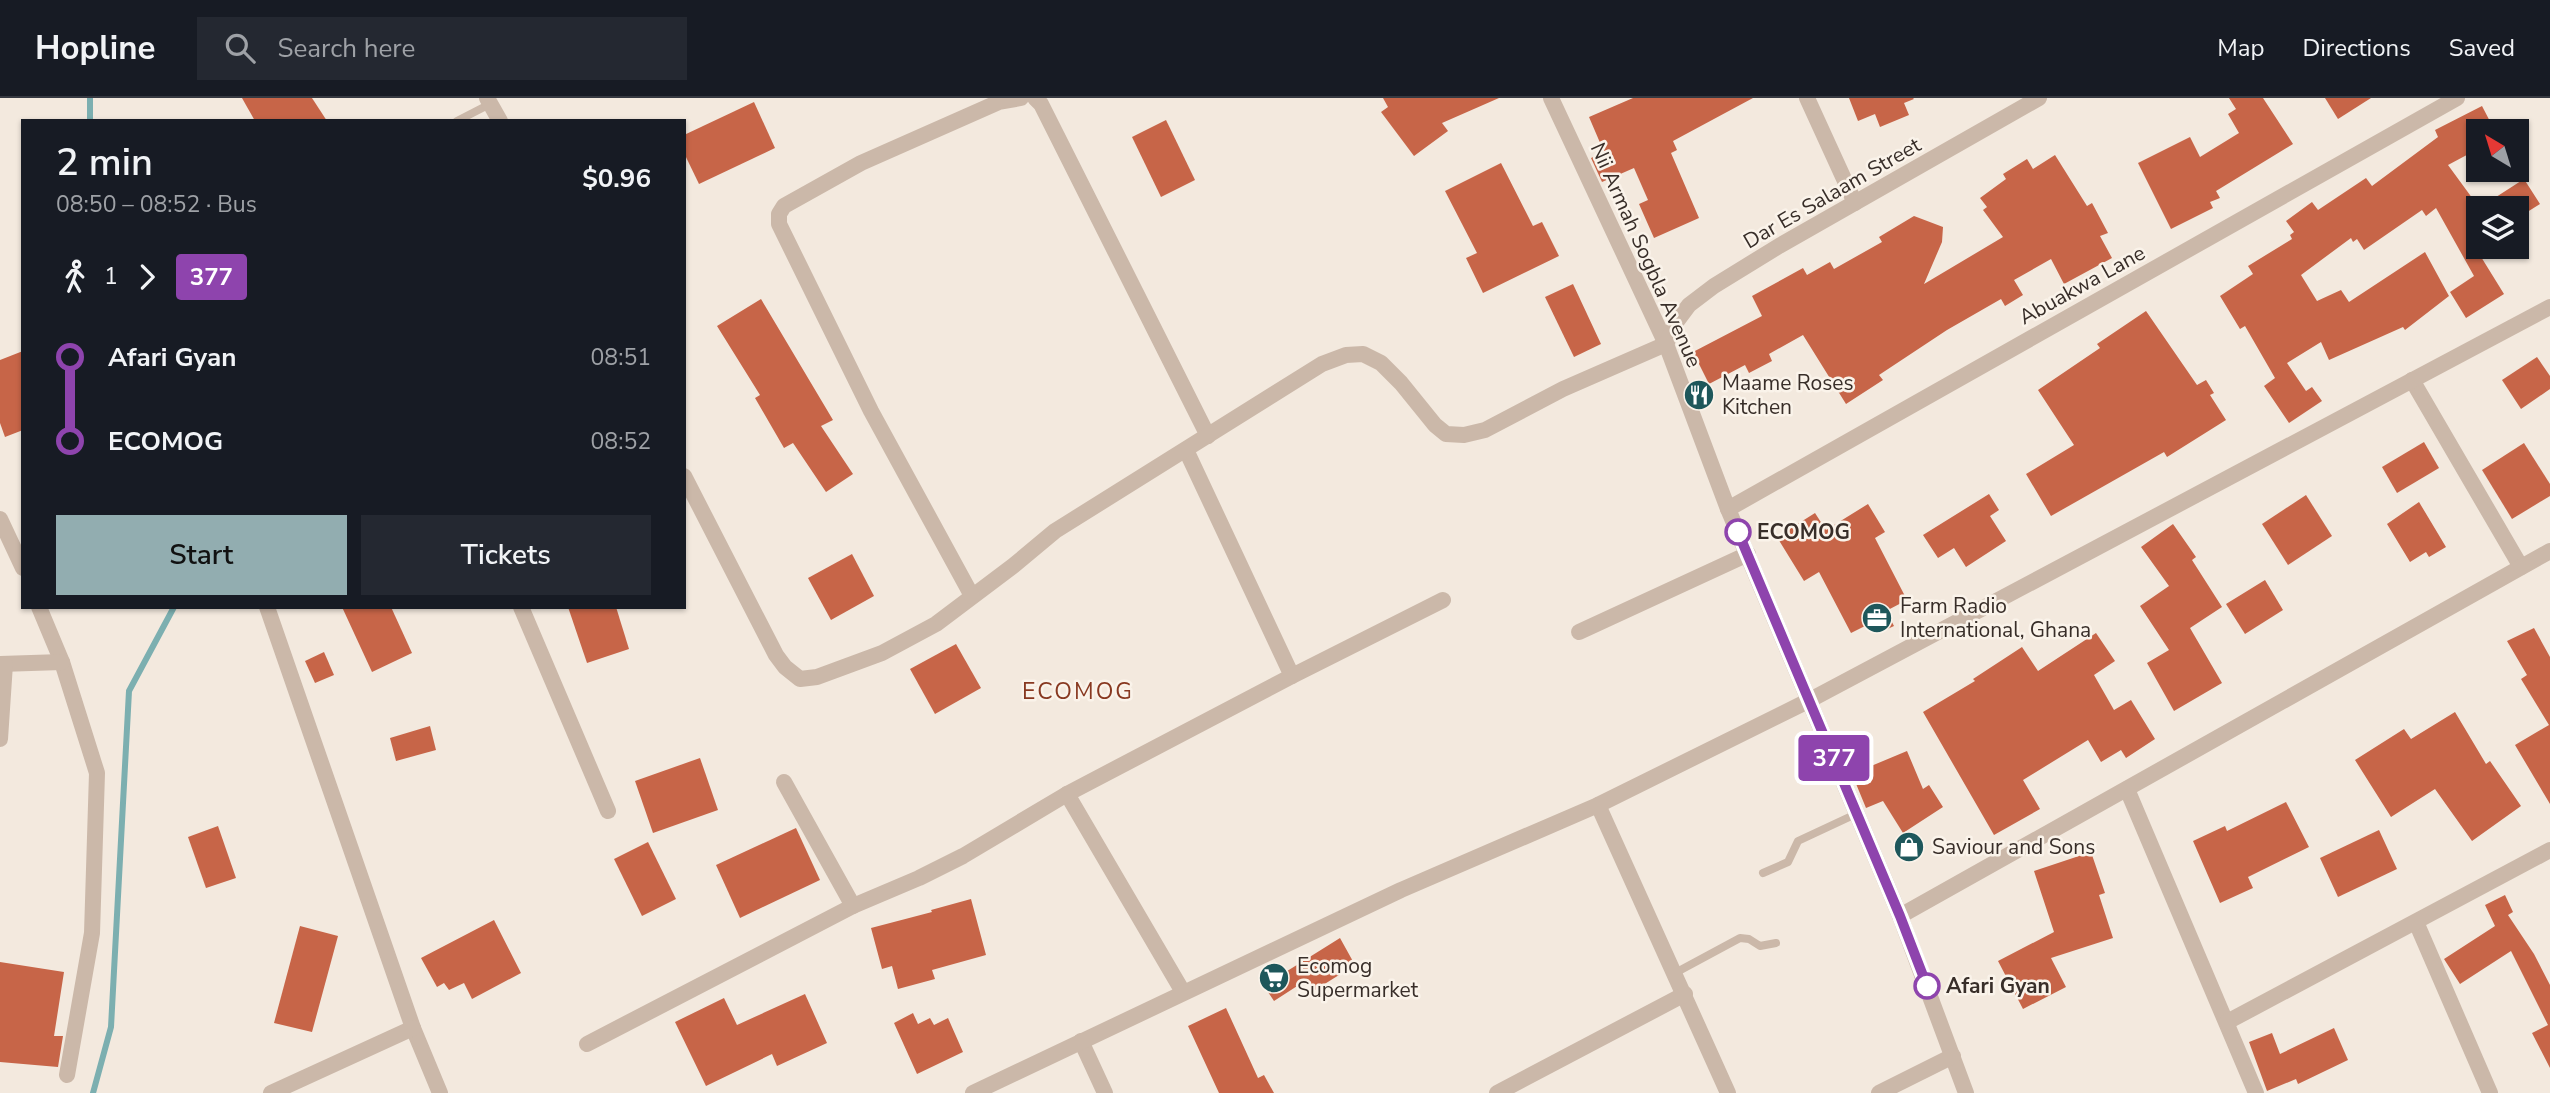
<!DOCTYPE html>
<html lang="en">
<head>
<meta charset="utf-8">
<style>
	body { margin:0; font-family:"Nunito Sans",sans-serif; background:#242831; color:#f1f3f6; height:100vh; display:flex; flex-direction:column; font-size:26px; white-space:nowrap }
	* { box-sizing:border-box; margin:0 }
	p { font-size:23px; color:#9ea1a6 }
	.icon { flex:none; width:38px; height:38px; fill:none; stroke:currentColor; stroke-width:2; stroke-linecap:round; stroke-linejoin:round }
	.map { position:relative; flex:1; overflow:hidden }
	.drawer { position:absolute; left:21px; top:21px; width:665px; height:490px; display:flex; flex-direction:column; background:#171b24; border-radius:0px; box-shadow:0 2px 5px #0004 }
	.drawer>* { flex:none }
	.badge { padding:0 14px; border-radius:5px; font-size:24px; line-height:46px }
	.needle { width:46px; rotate:322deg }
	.buttons { position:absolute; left:2466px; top:21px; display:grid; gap:14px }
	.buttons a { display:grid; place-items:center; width:63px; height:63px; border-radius:0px; background:#171b24; box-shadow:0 2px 5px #0004; font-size:35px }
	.map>.badge { position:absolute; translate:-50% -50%; box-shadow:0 0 0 4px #fff }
	.legs { display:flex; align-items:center; gap:10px; height:77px; padding:0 35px; font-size:23px }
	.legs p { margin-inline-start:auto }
	.headline { display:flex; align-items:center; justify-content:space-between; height:119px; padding:0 35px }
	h1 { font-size:38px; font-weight:600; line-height:52px }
	.action { display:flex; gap:14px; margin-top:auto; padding:14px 35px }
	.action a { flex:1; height:80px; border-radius:0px; background:#92adb0; color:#111; font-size:28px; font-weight:600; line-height:80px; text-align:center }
	.action a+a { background:#242831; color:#f1f3f6 }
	ul { padding:0 35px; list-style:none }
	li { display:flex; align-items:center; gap:24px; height:84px; font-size:26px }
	li i { display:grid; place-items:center; width:10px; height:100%; margin:0 9px; background:currentColor }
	li i::after { content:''; width:18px; height:18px; margin:-9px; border:5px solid; border-radius:50%; background:#171b24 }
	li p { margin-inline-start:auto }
	li:first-child i { background:linear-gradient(#0000 50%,currentColor 0) }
	li:last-child i { background:linear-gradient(currentColor 50%,#0000 0) }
	header { display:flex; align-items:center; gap:42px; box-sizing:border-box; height:98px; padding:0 35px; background:#171b24; border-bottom:2px solid #363941 }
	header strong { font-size:33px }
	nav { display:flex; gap:38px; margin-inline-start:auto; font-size:24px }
	.search { width:490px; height:63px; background:#242831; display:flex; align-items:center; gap:18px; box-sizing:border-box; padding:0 24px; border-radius:0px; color:#9ea1a6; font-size:26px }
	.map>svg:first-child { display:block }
</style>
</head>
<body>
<header>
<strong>Hopline</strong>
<div class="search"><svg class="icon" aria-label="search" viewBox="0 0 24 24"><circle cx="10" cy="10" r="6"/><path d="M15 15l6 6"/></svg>Search here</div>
<nav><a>Map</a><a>Directions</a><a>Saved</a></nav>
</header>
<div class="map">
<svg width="2550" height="995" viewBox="0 0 2550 995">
	<rect width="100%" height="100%" fill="#f3e9de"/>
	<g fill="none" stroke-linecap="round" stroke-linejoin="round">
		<!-- stream -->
		<g stroke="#7cafb0" stroke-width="6">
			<path d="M90,0V23"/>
			<path d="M93,995L111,929L129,593L174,509"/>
		</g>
	</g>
	<!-- building -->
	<g fill="#c76548">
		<path d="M242,0H312L327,23H255Z"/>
		<path d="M1383,0H1499L1442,25L1448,33L1414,58L1381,14L1388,9Z"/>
		<path d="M1633,0H1753L1673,43L1677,52L1671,55L1699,120L1654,140L1639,106L1648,102L1634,70L1602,84L1591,60L1604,54L1589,19Z"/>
		<path d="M1849,0H1913L1914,1L1904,5L1909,17L1880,29L1875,16L1858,23Z"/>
		<path d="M2229,0H2263L2293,46L2216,93L2220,100L2210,104L2213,110L2171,131L2138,65L2190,39L2200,59L2239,35L2228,16L2236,11Z"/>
		<path d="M2325,0H2371L2338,21Z"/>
		<path d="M754,4L775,50L699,86L684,55V37Z"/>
		<path d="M2482,8L2495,33H2478V51L2448,67L2478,108V154L2504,196L2466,220L2450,194L2474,178L2436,110L2426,118L2422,112L2364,152L2357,141L2353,144L2351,140L2301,177L2317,203L2341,192L2349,204L2425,154L2449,198L2405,232L2403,229L2329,262L2321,244L2287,265L2306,293L2312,289L2322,303L2289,325L2264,288L2275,280L2245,228L2240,231L2220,198L2253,176L2248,168L2292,141L2290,137L2294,134L2286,123L2312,104L2318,112L2366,80L2372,88L2438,39L2435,32Z"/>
		<path d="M1166,22L1195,82L1161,99L1132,39Z"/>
		<path d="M2055,57L2087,108L2092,105L2108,135L2100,138L2112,160L2064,186L2051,161L2014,182L2023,197L2005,208L2001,201L1947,232L1879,277L1883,282L1846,306L1803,237L1769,256L1772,263L1749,275L1745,267L1709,286L1693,254L1762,218L1752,198L1803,170L1807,177L1830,164L1834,171L1882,144L1879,139L1914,118L1943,129L1942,144L1924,186L2003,139L1983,112L1987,109L1980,100L2006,81L2003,76L2027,61L2033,71Z"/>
		<path d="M1501,65L1533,128L1542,124L1559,158L1483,195L1466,160L1477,155L1445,93Z"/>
		<path d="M2524,81L2540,106L2516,121V110H2479Z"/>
		<path d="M1573,186L1601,246L1574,259L1545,199Z"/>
		<path d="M761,201L833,322L821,328L853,376L826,394L793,345L784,350L755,300L760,297L717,228Z"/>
		<path d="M2146,213L2197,287L2206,282L2214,295L2210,297L2226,322L2167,359L2164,354L2051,418L2026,376L2074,347L2038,292L2100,250L2097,246Z"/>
		<path d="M23,253V332L5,339L0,325V262Z"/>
		<path d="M2537,259L2550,278V291L2521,311L2502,282Z"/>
		<path d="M2424,344L2439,370L2397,395L2382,369Z"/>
		<path d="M2524,345L2550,386V398L2512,421L2482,372Z"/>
		<path d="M1989,396L1999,412L1990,418L2006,443L1966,469L1954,450L1938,460L1923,437Z"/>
		<path d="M2306,397L2332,438L2288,467L2262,426Z"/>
		<path d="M2419,404L2446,449L2429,459L2426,454L2410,464L2387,426Z"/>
		<path d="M1868,406L1885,434L1875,440L1907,502L1886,513L1894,528L1879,535L1873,524L1851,535L1819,474L1804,483L1777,439L1815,415L1826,432Z"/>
		<path d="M2173,426L2196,459L2192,462L2222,509L2190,530L2222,585L2174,613L2147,565L2169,552L2140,508L2169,488L2141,449Z"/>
		<path d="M852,456L874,498L831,522L808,480Z"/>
		<path d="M2265,482L2283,512L2245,536L2226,506Z"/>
		<path d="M342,509H391L412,555L372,574Z"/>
		<path d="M568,509H616L629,551L587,565Z"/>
		<path d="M2534,530L2550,559V706L2515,647L2549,627L2521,581L2527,577L2507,543Z"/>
		<path d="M2096,535L2115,563L2094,577L2114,612L2131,602L2155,641L2126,660L2121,652L2101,664L2088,642L2023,682L2040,711L1994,737L1923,614L1975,583L1973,581L2022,549L2038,573Z"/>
		<path d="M956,546L981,590L935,616L910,571Z"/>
		<path d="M324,554L334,577L315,585L305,563Z"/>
		<path d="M2455,614L2486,666L2490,663L2521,708L2472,743L2435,691L2391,719L2355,662L2404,631L2411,641Z"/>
		<path d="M430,628L436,652L396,663L390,640Z"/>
		<path d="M1907,653L1923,691L1929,687L1943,709L1903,735L1883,703L1866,710L1852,676Z"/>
		<path d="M700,660L718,712L653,735L635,683Z"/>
		<path d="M2286,704L2309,749L2248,779L2253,790L2220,805L2193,743L2225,728L2227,733Z"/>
		<path d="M218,728L236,780L206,790L188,739Z"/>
		<path d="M796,730L820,782L740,820L716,767Z"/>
		<path d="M2379,732L2397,771L2338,799L2320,760Z"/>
		<path d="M648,744L676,801L642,818L614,761Z"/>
		<path d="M2091,754L2105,795L2099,797L2113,840L2051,860L2066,889L2023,911L1998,863L2054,834L2034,773Z"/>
		<path d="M2505,797L2513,814L2508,817L2534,856L2550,887V970L2532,935L2548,927L2511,853L2460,886L2444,861L2495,828L2485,807Z"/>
		<path d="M971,801L986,857L932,872L935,881L898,891L892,868L882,871L871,830L932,814L931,812Z"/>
		<path d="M494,822L521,875L472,901L464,885L449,892L444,885L437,889L421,860Z"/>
		<path d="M300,828L338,838L312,934L274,925Z"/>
		<path d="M1340,840L1355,867L1315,892L1308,881L1274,903L1262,885L1282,871L1284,875Z"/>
		<path d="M0,864L64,874L54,938H63L58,969L0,964Z"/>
		<path d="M805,896L827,945L777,968L772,956L706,988L675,924L724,900L737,927Z"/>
		<path d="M1226,910L1258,980L1264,977L1274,995H1219L1188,928Z"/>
		<path d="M913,915L918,926L930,920L934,927L948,920L963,954L917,976L894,925Z"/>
		<path d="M2334,930L2348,962L2298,986L2296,981L2267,993L2249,944L2272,935L2280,956Z"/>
	</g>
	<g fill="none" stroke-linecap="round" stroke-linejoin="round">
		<!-- service -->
		<g stroke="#cbb8a9" stroke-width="8">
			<path d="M457,23L490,6"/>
			<path d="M1763,775L1788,764L1798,743L1858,715"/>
			<path d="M1675,875L1740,840L1749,841L1760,848L1776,845"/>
		</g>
		<!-- minor -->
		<g stroke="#cbb8a9" stroke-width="16">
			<path d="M487,0L500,23"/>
			<path d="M1035,0L1041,6L1208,338"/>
			<path d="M1551,0L1666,246L1728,411L1900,818L1966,995"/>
			<path d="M1807,0L1855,105"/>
			<path d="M2412,282L2521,469"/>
			<path d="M1186,352L1292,578"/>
			<path d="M684,378L776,557L785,569L800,581L817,579L882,555L936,526L1013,468L1055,433L1322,266L1346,257L1363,256L1381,265L1401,285L1435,327L1446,336L1464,337L1485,332L1563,291L1666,246L1677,223L1689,207L1714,188L1779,148L2039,0"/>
			<path d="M1728,411L2457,0"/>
			<path d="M0,421L23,470"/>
			<path d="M972,498L871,313L779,126V116L784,108L861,65L999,4L1021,0"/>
			<path d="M39,509L62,564L97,675L92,835L67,977"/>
			<path d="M267,509L413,930L440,995"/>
			<path d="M521,509L608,713"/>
			<path d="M1579,534L1748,456"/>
			<path d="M0,566L62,564"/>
			<path d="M0,641L5,566"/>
			<path d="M784,684L853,808"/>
			<path d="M2127,691L2256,995"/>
			<path d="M1067,696L1183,894"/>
			<path d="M1598,707L1728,995"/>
			<path d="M1900,818L2550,453"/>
			<path d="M2416,824L2490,995"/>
			<path d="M2227,924L2550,752"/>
			<path d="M1081,943L1105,995"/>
			<path d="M587,946L853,808L919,780L963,758L1067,696L1292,578L1443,502"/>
			<path d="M271,995L413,930"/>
			<path d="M973,995L1401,792L1598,707L1810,602L2550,209"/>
			<path d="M1497,995L1685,896"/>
			<path d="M1879,995L1953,958"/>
		</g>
	</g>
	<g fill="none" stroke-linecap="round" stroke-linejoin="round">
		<!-- line-1 casing -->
		<g stroke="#fff" stroke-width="16">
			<path id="line-1" d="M1738,434L1900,818L1927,888"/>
		</g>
		<!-- line-1 -->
		<use href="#line-1" stroke="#8e44ad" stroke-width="10"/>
	</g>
	<!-- icons -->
	<defs>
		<g id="restaurant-disc" transform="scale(1.575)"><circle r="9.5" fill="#1e575b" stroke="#faf3ea"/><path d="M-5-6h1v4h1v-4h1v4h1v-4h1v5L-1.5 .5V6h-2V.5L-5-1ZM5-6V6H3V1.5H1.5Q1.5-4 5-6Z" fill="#fff"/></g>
		<g id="office-disc" transform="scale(1.575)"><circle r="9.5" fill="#1e575b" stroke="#faf3ea"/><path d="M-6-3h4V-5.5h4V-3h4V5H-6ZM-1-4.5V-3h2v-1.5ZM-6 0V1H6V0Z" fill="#fff"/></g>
		<g id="shop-disc" transform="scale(1.575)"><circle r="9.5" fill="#1e575b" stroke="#faf3ea"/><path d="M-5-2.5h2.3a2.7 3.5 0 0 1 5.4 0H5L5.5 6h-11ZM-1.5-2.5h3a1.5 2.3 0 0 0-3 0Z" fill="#fff"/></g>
		<g id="supermarket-disc" transform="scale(1.575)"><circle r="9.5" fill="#1e575b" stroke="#faf3ea"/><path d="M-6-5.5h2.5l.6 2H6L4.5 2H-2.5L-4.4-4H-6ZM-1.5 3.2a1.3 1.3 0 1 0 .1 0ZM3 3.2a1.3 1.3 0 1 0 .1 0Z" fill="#fff"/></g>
	</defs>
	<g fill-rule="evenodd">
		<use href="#restaurant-disc" x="1699" y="297"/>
		<use href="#office-disc" x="1877" y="520"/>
		<use href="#shop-disc" x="1909" y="749"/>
		<use href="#supermarket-disc" x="1274" y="880"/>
	</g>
	<!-- markers -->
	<g fill="#fff" stroke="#8e44ad" stroke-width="3.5">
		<circle cx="1738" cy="434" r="12"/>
		<circle cx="1927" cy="888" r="12"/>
	</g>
	<g text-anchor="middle" stroke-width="5" stroke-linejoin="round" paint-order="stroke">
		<!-- street labels -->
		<g font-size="21" fill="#382e29" stroke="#faf3ea">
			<text transform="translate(1832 95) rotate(-30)" y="7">Dar Es Salaam Street</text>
			<text transform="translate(1646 157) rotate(66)" y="7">Nii Armah Sogbla Avenue</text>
			<text transform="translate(2082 187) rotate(-29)" y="7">Abuakwa Lane</text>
		</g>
		<!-- poi labels -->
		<g font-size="21" fill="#382e29" stroke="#faf3ea" text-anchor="start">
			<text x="1722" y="292">Maame Roses<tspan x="1722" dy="24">Kitchen</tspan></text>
			<text x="1900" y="515">Farm Radio<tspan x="1900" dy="24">International, Ghana</tspan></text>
			<text x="1932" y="756">Saviour and Sons</text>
			<text x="1297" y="875">Ecomog<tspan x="1297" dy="24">Supermarket</tspan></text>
		</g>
		<!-- stop labels -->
		<g font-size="21" font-weight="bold" fill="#382e29" stroke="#faf3ea" text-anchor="start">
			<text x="1757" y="441">ECOMOG</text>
			<text x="1946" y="895">Afari Gyan</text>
		</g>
		<!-- neighbourhood labels -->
		<g font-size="23" letter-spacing="2" fill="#883921" stroke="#faf3ea">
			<text x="1078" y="601">ECOMOG</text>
		</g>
	</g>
</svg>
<div class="buttons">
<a><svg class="needle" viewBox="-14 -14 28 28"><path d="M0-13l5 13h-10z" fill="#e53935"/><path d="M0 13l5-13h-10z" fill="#9ea1a6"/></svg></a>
<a><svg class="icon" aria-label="layers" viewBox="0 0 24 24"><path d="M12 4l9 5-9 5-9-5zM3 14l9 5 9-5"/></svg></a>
</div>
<b class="badge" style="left:1834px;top:660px;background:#8e44ad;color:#fff">377</b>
<section class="drawer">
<div class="headline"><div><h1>2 min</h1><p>08:50 – 08:52 · Bus</p></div><b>$0.96</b></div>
<div class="legs"><svg class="icon" aria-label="walk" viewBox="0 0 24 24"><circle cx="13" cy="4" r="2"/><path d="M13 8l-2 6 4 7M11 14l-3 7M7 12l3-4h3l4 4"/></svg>1<svg class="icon" aria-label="forward" viewBox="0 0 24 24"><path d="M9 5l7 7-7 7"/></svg><b class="badge" style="background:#8e44ad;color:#fff">377</b></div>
<ul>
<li><i style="color:#8e44ad"></i><b>Afari Gyan</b><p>08:51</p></li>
<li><i style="color:#8e44ad"></i><b>ECOMOG</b><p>08:52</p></li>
</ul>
<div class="action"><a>Start</a><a>Tickets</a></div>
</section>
</div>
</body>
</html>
